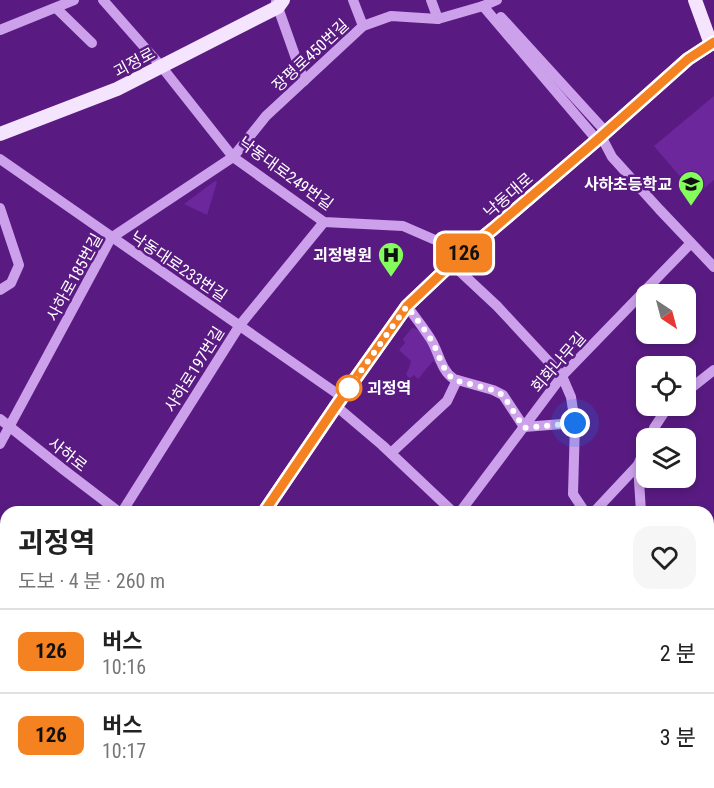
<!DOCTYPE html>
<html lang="ko">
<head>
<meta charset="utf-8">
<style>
	body { margin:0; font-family:"Roboto Condensed","Noto Sans KR",sans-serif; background:#f6f6f6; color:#222; height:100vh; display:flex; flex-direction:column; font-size:22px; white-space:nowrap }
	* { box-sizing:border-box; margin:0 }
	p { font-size:20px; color:#767676 }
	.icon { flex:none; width:33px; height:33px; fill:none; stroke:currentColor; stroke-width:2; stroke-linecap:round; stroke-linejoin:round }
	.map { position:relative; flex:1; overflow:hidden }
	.sheet { position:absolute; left:0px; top:506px; width:714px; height:284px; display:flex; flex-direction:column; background:#fff; border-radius:18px 18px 0 0; box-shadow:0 3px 9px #0003 }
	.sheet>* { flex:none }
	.badge { padding:0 12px; border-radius:9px; font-size:21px; line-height:39px }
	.needle { width:39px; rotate:144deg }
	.controls { position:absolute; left:636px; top:284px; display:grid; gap:12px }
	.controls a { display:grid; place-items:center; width:60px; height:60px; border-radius:12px; background:#fff; box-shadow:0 3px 9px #0003; font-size:30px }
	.you { position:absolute; width:30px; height:30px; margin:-15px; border:4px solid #fff; border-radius:50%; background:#1a73e8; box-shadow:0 0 0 9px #1a73e833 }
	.map>.badge { position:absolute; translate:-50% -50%; box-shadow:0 0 0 3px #fff }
	.round { display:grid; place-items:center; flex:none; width:63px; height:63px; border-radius:18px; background:#f6f6f6 }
	.head { display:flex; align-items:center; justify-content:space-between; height:102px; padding:0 18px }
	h1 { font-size:28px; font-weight:700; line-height:45px }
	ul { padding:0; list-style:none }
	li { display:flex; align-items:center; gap:18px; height:84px; padding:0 18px; border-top:2px solid #e0e0e0 }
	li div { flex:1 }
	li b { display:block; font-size:22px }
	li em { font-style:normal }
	li .badge { min-width:66px; font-weight:700; text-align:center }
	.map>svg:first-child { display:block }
</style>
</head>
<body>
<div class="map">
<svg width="714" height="788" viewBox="0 0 714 788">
	<rect width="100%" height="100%" fill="#591b82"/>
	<!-- green -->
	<g fill="#6c279d">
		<path d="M714,96V180L696,195L654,146Z"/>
		<path d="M215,181L217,182L207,215L184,204Z"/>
		<path d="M412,328C428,330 432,351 437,365L433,361L418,379L414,375L409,379L406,374L409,368L411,361L399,350L405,343L403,339Z"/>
	</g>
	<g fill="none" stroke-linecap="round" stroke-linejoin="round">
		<!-- minor -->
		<g stroke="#cca0ea" stroke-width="10">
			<path d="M103,0L161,66L233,157L324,222L403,226L449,246L462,254"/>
			<path d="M353,0L363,26"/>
			<path d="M431,0L438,19"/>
			<path d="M276,2L304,81"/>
			<path d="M483,6L597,140"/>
			<path d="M56,8L92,43"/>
			<path d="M501,17L606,132"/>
			<path d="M0,30L74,0"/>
			<path d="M601,136L612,157L659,209L714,267"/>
			<path d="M0,159L342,397"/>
			<path d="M0,208L19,265L11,283L0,290"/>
			<path d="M452,264L497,306L562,376L571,397L575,423L573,494L585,512"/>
			<path d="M407,306C415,317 423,327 430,338C439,351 440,370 454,379L493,390L503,395L524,427L575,423"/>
			<path d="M686,392L714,370"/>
			<path d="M336,406L382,445L453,512"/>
			<path d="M0,419L64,470L119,512"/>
			<path d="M650,438L654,428L669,405"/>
			<path d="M0,444L111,238L233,157L266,116L363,26L391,16L438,19L483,6L497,0"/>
			<path d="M391,453L447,401L457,380"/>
			<path d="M122,512L240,325L324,222"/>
			<path d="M460,512L562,376L691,243"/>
			<path d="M594,512L638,465"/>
			<path d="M641,512L638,465L646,446"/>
			<path d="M708,585L714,591"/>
			<path d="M708,643L714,651"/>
			<path d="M0,724L6,711"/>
			<path d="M145,783L151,788"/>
			<path d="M41,788L44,783"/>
			<path d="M303,788L310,783"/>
			<path d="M454,788L462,783"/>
			<path d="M690,788L691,783"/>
		</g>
		<!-- major -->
		<g stroke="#f5e4fe" stroke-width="14">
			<path d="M695,0L711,44"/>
			<path d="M0,134L117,89L278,7L283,0"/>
			<path d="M264,512L336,406L407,306L462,254L493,229L597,140L688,59L714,42"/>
			<path d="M87,788L90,783"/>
		</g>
	</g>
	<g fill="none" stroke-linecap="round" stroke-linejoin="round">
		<!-- line casing -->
		<g stroke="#fff" stroke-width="14">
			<path id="line" d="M264,512L336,406L407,306L462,254L493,229L597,140L688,59L714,42"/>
		</g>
		<!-- line -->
		<use href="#line" stroke="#f58220" stroke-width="9"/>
		<!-- walk -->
		<path stroke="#fff" stroke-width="6" stroke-dasharray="0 10.8" d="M349,388L407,306C415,317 423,327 430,338C439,351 441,370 454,380L493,390L503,395L524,428L575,423"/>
	</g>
	<!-- icons -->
	<defs>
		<g id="school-pin" transform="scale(1.35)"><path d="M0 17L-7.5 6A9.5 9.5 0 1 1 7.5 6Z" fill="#84fc5c" stroke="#591b82"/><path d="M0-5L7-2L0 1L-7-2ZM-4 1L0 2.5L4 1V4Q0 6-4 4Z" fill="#111"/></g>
		<g id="hospital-pin" transform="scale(1.35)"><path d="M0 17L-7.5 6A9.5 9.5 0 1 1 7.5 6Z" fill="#84fc5c" stroke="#591b82"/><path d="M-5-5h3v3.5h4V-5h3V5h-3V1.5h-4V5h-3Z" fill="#111"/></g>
	</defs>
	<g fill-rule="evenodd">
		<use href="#school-pin" x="691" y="184"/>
		<use href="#hospital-pin" x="391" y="255"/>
	</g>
	<!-- markers -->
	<circle fill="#fff" stroke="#f58220" stroke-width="3" cx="349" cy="388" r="12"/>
	<g text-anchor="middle" stroke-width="5" stroke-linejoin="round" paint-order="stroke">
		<!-- street labels -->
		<g font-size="16" fill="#fff" stroke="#591b82">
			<text transform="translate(310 55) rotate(-43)" y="6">장평로450번길</text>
			<text transform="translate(134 62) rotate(-28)" y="6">괴정로</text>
			<text transform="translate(286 173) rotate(36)" y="6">낙동대로249번길</text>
			<text transform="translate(508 195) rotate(-41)" y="6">낙동대로</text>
			<text transform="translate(179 266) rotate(34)" y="6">낙동대로233번길</text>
			<text transform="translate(74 277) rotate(-61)" y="6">사하로185번길</text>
			<text transform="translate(558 362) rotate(-49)" y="6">회화나무길</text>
			<text transform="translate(194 369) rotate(-58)" y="6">사하로197번길</text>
			<text transform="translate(68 454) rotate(38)" y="6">사하로</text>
		</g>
		<!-- poi labels -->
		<g font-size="16" font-weight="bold" fill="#fff" stroke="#591b82" text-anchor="end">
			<text x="672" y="190">사하초등학교</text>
			<text x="372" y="261">괴정병원</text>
		</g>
		<!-- stop labels -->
		<g font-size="16" font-weight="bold" fill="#fff" stroke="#591b82" text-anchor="start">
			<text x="367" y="394">괴정역</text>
		</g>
	</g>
</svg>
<div class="controls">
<a><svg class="needle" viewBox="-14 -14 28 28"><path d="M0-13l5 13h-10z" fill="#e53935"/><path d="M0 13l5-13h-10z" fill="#767676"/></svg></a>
<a><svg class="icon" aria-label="locate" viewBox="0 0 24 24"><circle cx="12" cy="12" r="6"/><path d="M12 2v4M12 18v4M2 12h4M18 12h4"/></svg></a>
<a><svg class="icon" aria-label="layers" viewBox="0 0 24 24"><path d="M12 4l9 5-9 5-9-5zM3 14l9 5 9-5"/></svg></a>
</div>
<div class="you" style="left:575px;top:423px"></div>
<b class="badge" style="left:464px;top:253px;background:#f58220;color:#111">126</b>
<section class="sheet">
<div class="head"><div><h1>괴정역</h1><p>도보 · 4 분 · 260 m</p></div><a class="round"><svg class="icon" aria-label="heart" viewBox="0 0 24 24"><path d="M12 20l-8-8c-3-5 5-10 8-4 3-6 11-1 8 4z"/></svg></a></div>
<ul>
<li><span class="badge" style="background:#f58220;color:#111">126</span><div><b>버스</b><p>10:16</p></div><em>2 분</em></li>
<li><span class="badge" style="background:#f58220;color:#111">126</span><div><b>버스</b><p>10:17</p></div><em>3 분</em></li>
</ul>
</section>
</div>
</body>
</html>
